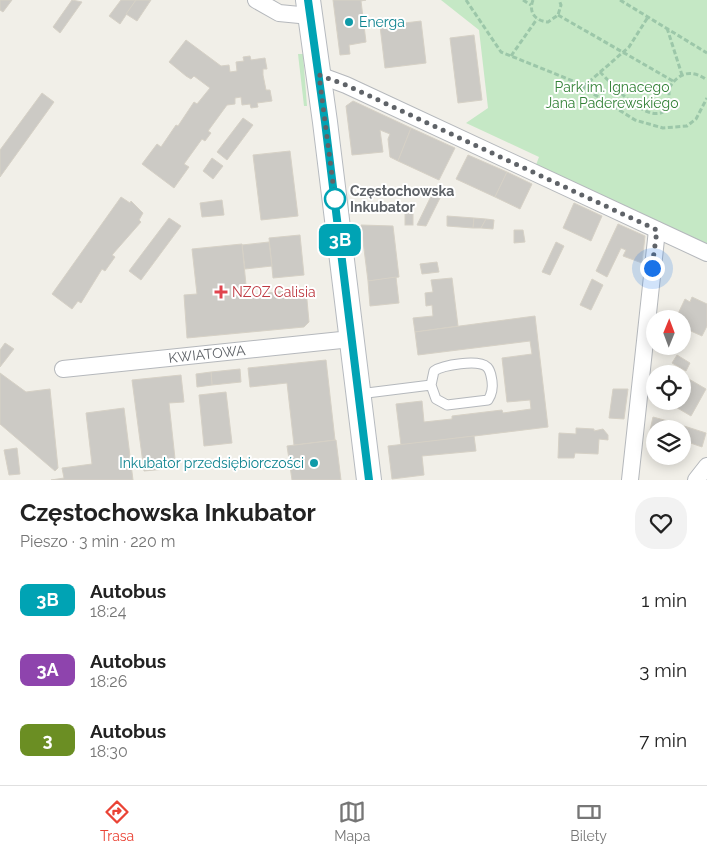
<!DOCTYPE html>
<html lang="pl">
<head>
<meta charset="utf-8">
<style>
	body { margin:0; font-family:Raleway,sans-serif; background:#f2f2f2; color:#222; height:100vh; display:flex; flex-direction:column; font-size:19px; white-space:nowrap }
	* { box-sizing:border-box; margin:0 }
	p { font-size:16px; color:#767676 }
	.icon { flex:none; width:28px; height:28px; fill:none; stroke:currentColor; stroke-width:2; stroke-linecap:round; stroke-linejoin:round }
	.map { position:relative; height:480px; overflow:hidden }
	.details { display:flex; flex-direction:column; background:#fff; flex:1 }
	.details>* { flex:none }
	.badge { padding:0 10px; border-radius:8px; font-size:18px; line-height:32px }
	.needle { width:32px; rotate:1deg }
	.fabs { position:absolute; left:646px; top:310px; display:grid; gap:10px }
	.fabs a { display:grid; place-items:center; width:45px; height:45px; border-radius:50%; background:#fff; box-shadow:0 2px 12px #0003; font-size:25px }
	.you { position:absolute; width:25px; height:25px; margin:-12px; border:4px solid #fff; border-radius:50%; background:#1a73e8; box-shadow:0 0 0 8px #1a73e833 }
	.map>.badge { position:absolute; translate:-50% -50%; box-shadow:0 0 0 2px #fff }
	.round { display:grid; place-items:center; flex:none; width:52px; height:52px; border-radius:20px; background:#f2f2f2 }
	.overview { display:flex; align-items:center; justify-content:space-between; height:85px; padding:0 20px }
	h1 { font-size:24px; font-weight:700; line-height:38px }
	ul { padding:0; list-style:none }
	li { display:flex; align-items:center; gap:15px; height:70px; padding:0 20px }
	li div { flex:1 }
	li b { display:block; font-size:19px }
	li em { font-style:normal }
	li .badge { min-width:55px; font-weight:700; text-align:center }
	.dock { display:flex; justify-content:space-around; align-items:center; height:70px; border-top:1px solid #e0e0e0; background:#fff; font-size:14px; color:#767676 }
	.dock a { display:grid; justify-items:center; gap:2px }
	.dock .on { color:#ea4335 }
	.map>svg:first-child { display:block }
</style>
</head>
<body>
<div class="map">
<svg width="707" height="480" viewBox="0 0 707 480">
	<rect width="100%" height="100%" fill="#f1efe8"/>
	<!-- green -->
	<g fill="#c5e8c5">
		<path d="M441,0H707V246L536,165L539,157L466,123L488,108L479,30Z"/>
		<path d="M298,54H303L307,106H304Z"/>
	</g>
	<!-- building -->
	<g fill="#cccac5" stroke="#d6d1c6">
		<path d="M0,0H12L3,12L0,10Z"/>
		<path d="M72,0L82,2L60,33L53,27Z"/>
		<path d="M121,0H136L120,24L109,16Z"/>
		<path d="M136,0H151L137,21L126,14Z"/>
		<path d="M333,0H366L361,1L366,42L349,45L350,54L340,55Z"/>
		<path d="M421,21L426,63L385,68L380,26Z"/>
		<path d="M474,35L482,100L458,103L450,38Z"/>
		<path d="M186,40L221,66L229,65L230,72L237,71L236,62L244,61L243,57L250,56L251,60L265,58L267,69H263V75L266,90H270L272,101L257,103L258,107L251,108L250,104L242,105L241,97L235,98V104L227,105L208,131L211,133L205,141L202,139L184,164L189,167L174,188L142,164L157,144L161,147L176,125L178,126L194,102L197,104L210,88L194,76L191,79L186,76L169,62Z"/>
		<path d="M42,93L54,102L0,177V150Z"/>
		<path d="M353,101L411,128L398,161L390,157L388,139L390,134L380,130L383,152L352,155L346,106Z"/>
		<path d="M243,118L253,125L227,160L217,152Z"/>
		<path d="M411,128L455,148L439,180L398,161Z"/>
		<path d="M290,151L298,216L261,220L253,155Z"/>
		<path d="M468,155L507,172L495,197L456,179Z"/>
		<path d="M212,158L223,166L213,179L203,171Z"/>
		<path d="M507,172L532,184L520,209L495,197Z"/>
		<path d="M435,188L443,192L426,226L417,225Z"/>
		<path d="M121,197L130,203L131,201L143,213L139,220L141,222L112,255L115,257L105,271L102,269L81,303L78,301L72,309L52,294Z"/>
		<path d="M222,200L224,215L202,217L200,203Z"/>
		<path d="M574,203L602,216L591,241L563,228Z"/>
		<rect x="405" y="213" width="8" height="12"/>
		<path d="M447,216L474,218L473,228L447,226Z"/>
		<path d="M169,218L181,226L141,280L129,271Z"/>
		<path d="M474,218L486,219L481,228H473Z"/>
		<path d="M486,219L494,220L493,229L481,228Z"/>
		<path d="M618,224L645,236L642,263L623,256L626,250L621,248L607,277L596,271Z"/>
		<path d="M361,225L393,226L399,277L368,281Z"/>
		<path d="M514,230H523L525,242L514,243Z"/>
		<path d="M300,235L304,275L273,278L269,238Z"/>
		<path d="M269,242L272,266L245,269L242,245Z"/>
		<path d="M556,242L564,246L550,275L542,272Z"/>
		<path d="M242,244L247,295L306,289L309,322L304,327L187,338L184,295L197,294L192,249Z"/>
		<path d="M437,262L439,272L422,274L420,264Z"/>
		<path d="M396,277L399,303L370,306L368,281Z"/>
		<path d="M452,278L458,326L415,332L413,318L433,316L432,305L426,306L425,293L433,292L431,280Z"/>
		<path d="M592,279L603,285L591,310L580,305Z"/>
		<path d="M692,297L707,304V326L702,336L682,327V319L676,318L685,299L690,302Z"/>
		<path d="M535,316L548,427L401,445L396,404L422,401L424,422L452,419V416L502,410L503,413L531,409L530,400L507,402L502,358L532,354L530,341L418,355L415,332Z"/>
		<path d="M5,343L14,349L0,367V350Z"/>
		<path d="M677,355L690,363L686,371L672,363Z"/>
		<path d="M326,360L335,440L294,445L287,383L250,387L248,368Z"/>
		<path d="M240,369L241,382L212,385L211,372Z"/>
		<path d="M211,372L212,385L197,387L196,374Z"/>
		<path d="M0,373L26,392L50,389L58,468L55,471L0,424Z"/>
		<path d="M181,375L184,402L169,403L176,468L144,471L132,380Z"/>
		<path d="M682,375L706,389L691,416L669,403L682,401Z"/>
		<path d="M613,389H628L624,419L609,418Z"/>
		<path d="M226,392L232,443L204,446L199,395Z"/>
		<path d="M124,408L133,480H51L64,478L62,468L92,464L86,413Z"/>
		<path d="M653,417L679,424L678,429H655V441L648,439Z"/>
		<path d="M684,426L706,433L702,447L682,440Z"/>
		<path d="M576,428L594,429V431L603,429L608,435V440L599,439L598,454L575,453L574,458H558L559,433L576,434Z"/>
		<path d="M474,436L476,451L422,456L424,475L392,479L388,446Z"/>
		<path d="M336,440L341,480H292L287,446Z"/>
		<path d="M17,448L20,474L9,475L4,450Z"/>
	</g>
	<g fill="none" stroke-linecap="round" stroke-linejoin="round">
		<!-- lane casing -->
		<g stroke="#b5b8bc" stroke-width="11">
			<path id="lane" d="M359,394L431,385L436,399L447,405L488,400C492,394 493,388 492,381C491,376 491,371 487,367C478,359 443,365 434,371L431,385"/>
		</g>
		<!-- street casing -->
		<g stroke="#b5b8bc" stroke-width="18">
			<g id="street">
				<path d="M256,0L279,13L310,16"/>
				<path d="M319,75L346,85L707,253"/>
				<path d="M63,369L351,339"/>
				<path d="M630,480L657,230"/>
				<path d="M696,480L707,466"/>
			</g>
		</g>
		<!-- secondary casing -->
		<g stroke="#b6babf" stroke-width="26">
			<path id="secondary" d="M308,0L325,122L369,480"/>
		</g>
		<!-- path -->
		<g stroke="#9cc7a9" stroke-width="3" stroke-dasharray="5 2.5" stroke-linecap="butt">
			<path d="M466,0L501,52L573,81L635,120L663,128L687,126L696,119L707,98"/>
			<path d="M523,0L531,5"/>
			<path d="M533,0C528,13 536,21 548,22L558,15L561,5L559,0"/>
			<path d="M620,0L707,53"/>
			<path d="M558,15L673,81"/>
			<path d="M667,28L682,75"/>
			<path d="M511,56L537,19"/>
			<path d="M600,72C612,84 653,132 669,106V88C679,72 692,69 707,80"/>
			<path d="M583,87L629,47L648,17"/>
		</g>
		<!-- lane -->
		<use href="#lane" stroke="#fff" stroke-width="9"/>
		<!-- street -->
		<use href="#street" stroke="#fff" stroke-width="16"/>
		<!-- secondary -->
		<use href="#secondary" stroke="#fff" stroke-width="24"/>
	</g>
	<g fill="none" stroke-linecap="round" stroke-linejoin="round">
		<!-- line casing -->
		<g stroke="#fff" stroke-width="11">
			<path id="line" d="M308,0L325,122L369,480"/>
		</g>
		<!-- line -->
		<use href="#line" stroke="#00a3b4" stroke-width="8"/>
		<!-- walk -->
		<path stroke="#5f6368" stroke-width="5" stroke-dasharray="0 9" d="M335,199L319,75L346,85L657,230L652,268"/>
	</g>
	<!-- markers -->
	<g fill="#0f9aa8" stroke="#fff" stroke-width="2">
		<circle cx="349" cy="22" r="5"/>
		<circle cx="314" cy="463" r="5"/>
	</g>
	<circle fill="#fff" stroke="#00a3b4" stroke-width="2.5" cx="335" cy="199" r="10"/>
	<path fill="#e0444e" stroke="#fff" stroke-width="2" d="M218.5 284.5h5v5h5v5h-5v5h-5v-5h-5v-5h5z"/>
	<g text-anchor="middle" stroke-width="4" stroke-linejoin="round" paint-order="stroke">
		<!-- culture labels -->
		<g font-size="14" fill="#0d838f" stroke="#fff" text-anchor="start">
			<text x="359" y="27">Energa</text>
			<text x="304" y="468" text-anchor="end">Inkubator przedsiębiorczości</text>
		</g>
		<!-- park labels -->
		<g font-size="14" fill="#348238" stroke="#fff">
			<text x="612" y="92">Park im. Ignacego<tspan x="612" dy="16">Jana Paderewskiego</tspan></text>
		</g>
		<!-- stop labels -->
		<g font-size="14" font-weight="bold" fill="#5f6368" stroke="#fff" text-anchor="start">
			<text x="350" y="196">Częstochowska<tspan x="350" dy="16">Inkubator</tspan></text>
		</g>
		<!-- health labels -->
		<g font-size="14" fill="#be3a42" stroke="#fff" text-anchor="start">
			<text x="232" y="297">NZOZ Calisia</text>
		</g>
		<!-- street labels -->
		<g font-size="14" fill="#5f6368" stroke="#fff">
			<text transform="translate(207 354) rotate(-6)" y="5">KWIATOWA</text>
		</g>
	</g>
</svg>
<div class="fabs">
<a><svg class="needle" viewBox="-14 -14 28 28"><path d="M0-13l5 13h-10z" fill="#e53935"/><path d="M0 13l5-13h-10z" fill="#767676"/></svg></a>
<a><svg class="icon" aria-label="locate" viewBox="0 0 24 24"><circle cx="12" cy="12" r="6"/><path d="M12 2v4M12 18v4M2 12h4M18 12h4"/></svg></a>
<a><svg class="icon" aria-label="layers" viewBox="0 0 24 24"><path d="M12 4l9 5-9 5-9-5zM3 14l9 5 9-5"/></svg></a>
</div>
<div class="you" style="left:652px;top:268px"></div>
<b class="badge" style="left:340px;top:240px;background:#00a3b4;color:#fff">3B</b>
</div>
<section class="details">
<div class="overview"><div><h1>Częstochowska Inkubator</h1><p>Pieszo · 3 min · 220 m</p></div><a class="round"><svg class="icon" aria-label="heart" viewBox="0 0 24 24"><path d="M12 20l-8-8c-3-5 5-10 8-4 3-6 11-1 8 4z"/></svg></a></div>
<ul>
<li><span class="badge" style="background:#00a3b4;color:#fff">3B</span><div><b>Autobus</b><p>18:24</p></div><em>1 min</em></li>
<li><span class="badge" style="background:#8e44ad;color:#fff">3A</span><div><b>Autobus</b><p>18:26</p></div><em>3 min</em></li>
<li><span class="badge" style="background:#6b8e23;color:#fff">3</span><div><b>Autobus</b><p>18:30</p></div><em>7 min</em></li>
</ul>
</section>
<nav class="dock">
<a class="on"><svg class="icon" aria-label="directions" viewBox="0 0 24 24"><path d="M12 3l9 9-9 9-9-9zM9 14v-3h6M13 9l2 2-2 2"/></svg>Trasa</a>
<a><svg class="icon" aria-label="map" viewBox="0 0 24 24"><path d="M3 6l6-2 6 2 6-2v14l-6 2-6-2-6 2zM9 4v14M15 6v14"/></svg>Mapa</a>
<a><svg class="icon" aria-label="tickets" viewBox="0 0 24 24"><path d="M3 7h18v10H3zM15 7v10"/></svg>Bilety</a>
</nav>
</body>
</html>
